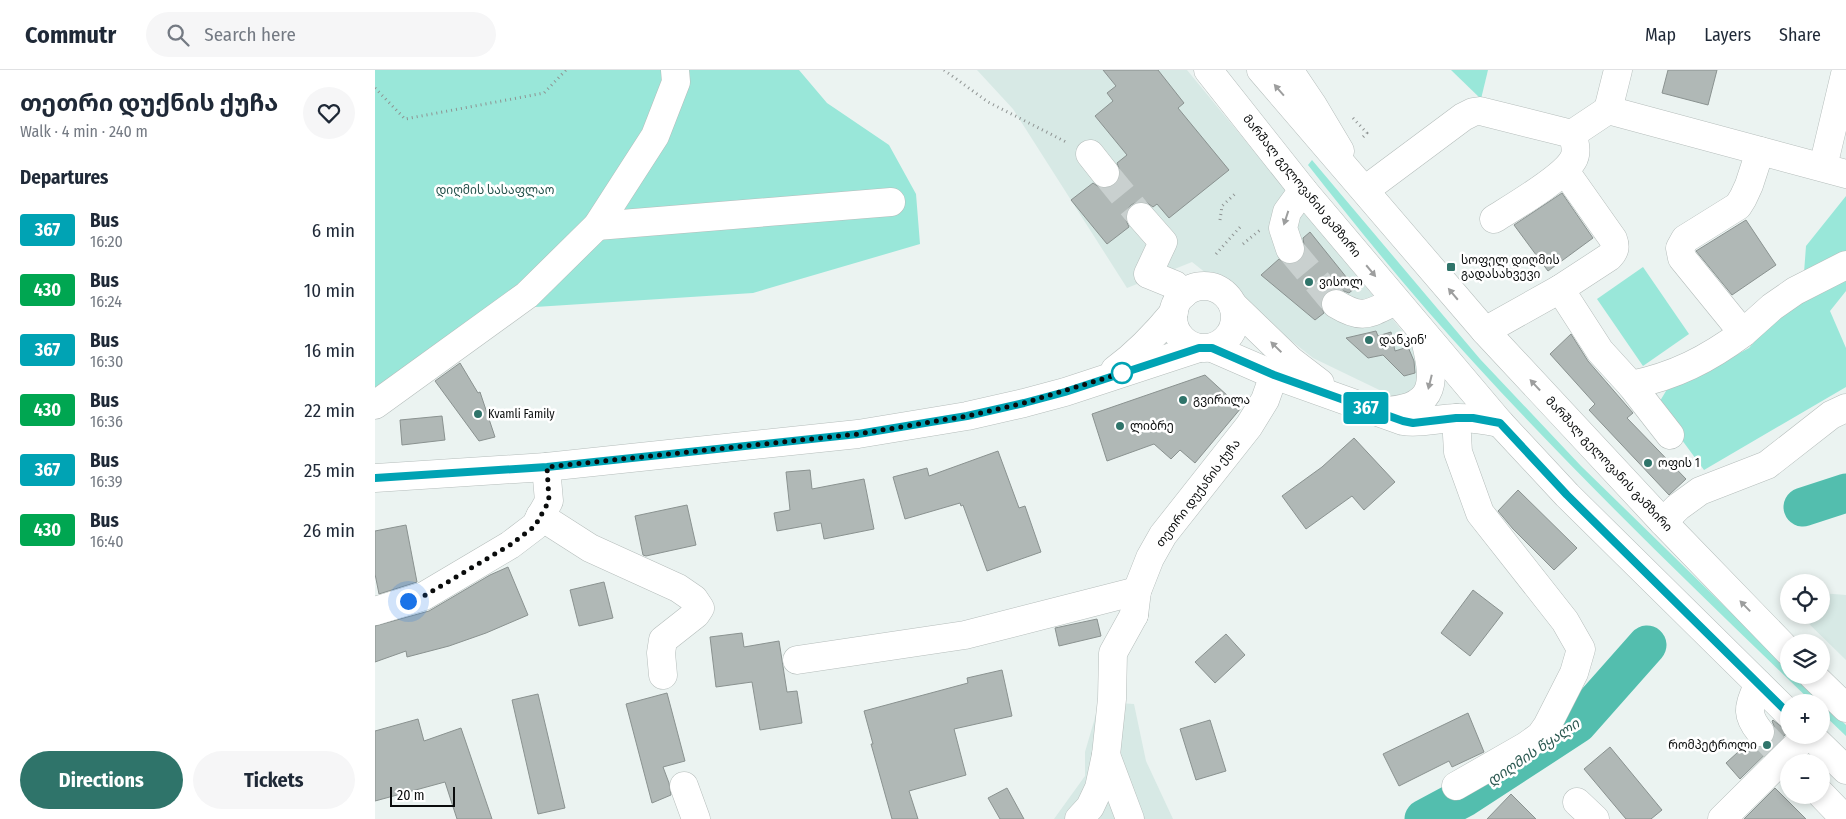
<!DOCTYPE html>
<html lang="en">
<head>
<meta charset="utf-8">
<style>
	body { margin:0; font-family:"Fira Sans Condensed","Noto Sans Georgian",sans-serif; background:#f6f6f7; color:#1f2937; height:100vh; display:flex; flex-direction:column; font-size:19px; white-space:nowrap }
	* { box-sizing:border-box; margin:0 }
	p { font-size:16px; color:#747a83 }
	.icon { flex:none; width:28px; height:28px; fill:none; stroke:currentColor; stroke-width:2; stroke-linecap:round; stroke-linejoin:round }
	.map { position:relative; flex:1; overflow:hidden }
	.sheet { display:flex; flex-direction:column; background:#fff; width:375px }
	.sheet>* { flex:none }
	.badge { padding:0 10px; border-radius:4px; font-size:18px; line-height:32px }
	.controls { position:absolute; left:1405px; top:504px; display:grid; gap:10px }
	.controls a { display:grid; place-items:center; width:50px; height:50px; border-radius:50%; background:#fff; box-shadow:0 2px 8px #0003; font-size:25px }
	.scale { position:absolute; left:15px; bottom:12px; width:65px; box-sizing:border-box; padding-left:5px; border:2px solid #0a0c0c; border-top:0; font-size:14px; line-height:18px; white-space:nowrap; color:#0a0c0c; -webkit-text-stroke:4px #fff; paint-order:stroke }
	.you { position:absolute; width:25px; height:25px; margin:-12px; border:4px solid #fff; border-radius:50%; background:#1a73e8; box-shadow:0 0 0 8px #1a73e833 }
	.map>.badge { position:absolute; translate:-50% -50%; box-shadow:0 0 0 2px #fff }
	h2 { padding:0 20px; font-size:19px; line-height:45px }
	.round { display:grid; place-items:center; flex:none; width:52px; height:52px; border-radius:26px; background:#f6f6f7 }
	.overview { display:flex; align-items:center; justify-content:space-between; height:85px; padding:0 20px }
	h1 { font-size:24px; font-weight:700; line-height:38px }
	.button { display:flex; gap:10px; margin-top:auto; padding:10px 20px }
	.button a { flex:1; height:58px; border-radius:30px; background:#2f746a; color:#fff; font-size:20px; font-weight:700; line-height:58px; text-align:center }
	.button a+a { background:#f6f6f7; color:#1f2937 }
	ul { padding:0; list-style:none }
	li { display:flex; align-items:center; gap:15px; height:60px; padding:0 20px }
	li div { flex:1 }
	li b { display:block; font-size:19px }
	li em { font-style:normal }
	li .badge { min-width:55px; font-weight:700; text-align:center }
	header { display:flex; align-items:center; gap:30px; box-sizing:border-box; height:70px; padding:0 25px; background:#fff; border-bottom:1px solid #e0e1e3 }
	header strong { font-size:24px }
	nav { display:flex; gap:28px; margin-inline-start:auto; font-size:18px }
	.search { width:350px; height:45px; background:#f6f6f7; display:flex; align-items:center; gap:12px; box-sizing:border-box; padding:0 18px; border-radius:28px; color:#747a83; font-size:19px }
	main { display:flex; flex:1; min-height:0 }
	.map>svg:first-child { display:block }
</style>
</head>
<body>
<header>
<strong>Commutr</strong>
<div class="search"><svg class="icon" aria-label="search" viewBox="0 0 24 24"><circle cx="10" cy="10" r="6"/><path d="M15 15l6 6"/></svg>Search here</div>
<nav><a>Map</a><a>Layers</a><a>Share</a></nav>
</header>
<main>
<section class="sheet">
<div class="overview"><div><h1>თეთრი დუქნის ქუჩა</h1><p>Walk · 4 min · 240 m</p></div><a class="round"><svg class="icon" aria-label="heart" viewBox="0 0 24 24"><path d="M12 20l-8-8c-3-5 5-10 8-4 3-6 11-1 8 4z"/></svg></a></div>
<h2>Departures</h2>
<ul>
<li><span class="badge" style="background:#00a3b4;color:#fff">367</span><div><b>Bus</b><p>16:20</p></div><em>6 min</em></li>
<li><span class="badge" style="background:#00a651;color:#fff">430</span><div><b>Bus</b><p>16:24</p></div><em>10 min</em></li>
<li><span class="badge" style="background:#00a3b4;color:#fff">367</span><div><b>Bus</b><p>16:30</p></div><em>16 min</em></li>
<li><span class="badge" style="background:#00a651;color:#fff">430</span><div><b>Bus</b><p>16:36</p></div><em>22 min</em></li>
<li><span class="badge" style="background:#00a3b4;color:#fff">367</span><div><b>Bus</b><p>16:39</p></div><em>25 min</em></li>
<li><span class="badge" style="background:#00a651;color:#fff">430</span><div><b>Bus</b><p>16:40</p></div><em>26 min</em></li>
</ul>
<div class="button"><a>Directions</a><a>Tickets</a></div>
</section>
<div class="map">
<svg width="1471" height="749" viewBox="0 0 1471 749">
	<rect width="100%" height="100%" fill="#ebf3f1"/>
	<!-- built -->
	<g fill="#d7e9e5">
		<path d="M602,0H812L1043,280L1044,322L1023,329L938,288L817,192L752,218L638,39Z"/>
		<path d="M1446,523L1471,525V590L1425,545H1446Z"/>
		<path d="M726,627L744,633L759,634L771,691L798,749H679L710,706V682Z"/>
	</g>
	<!-- green -->
	<g fill="#99e7d9">
		<path d="M0,0H424L452,33L514,75L541,124L545,174L378,223L112,240L0,323Z"/>
		<path d="M1076,0H1113L1106,29Z"/>
		<path d="M937,90L1105,289L1206,396L1414,599V605H1420L1471,655V666L1446,642V632H1437C1323,522 1208,412 1101,295C1042,231 987,164 933,95Z"/>
		<path d="M1471,126V221L1455,241L1471,278V317L1329,400L1282,336L1294,316L1313,311L1374,278L1428,216L1431,176Z"/>
		<path d="M1268,197L1314,264L1268,296L1222,229Z"/>
	</g>
	<g fill="none" stroke-linecap="round" stroke-linejoin="round">
		<!-- river -->
		<g stroke="#53beae" stroke-width="39">
			<path d="M1428,437L1471,423"/>
			<path d="M1049,749L1090,727L1202,654L1272,575"/>
		</g>
	</g>
	<!-- building -->
	<g fill="#b0b8b6" stroke="#8a9290">
		<path d="M728,0H783L809,33L803,38L854,100L794,148L782,134L778,137L771,132H762L756,135L751,142V150L754,157L732,174L696,130L718,113L724,117L732,118L740,115L744,109L745,101L742,93L752,85L720,46L738,31L732,23L741,16Z"/>
		<path d="M1293,0H1342L1333,35L1287,23Z"/>
		<path d="M1187,123L1218,168L1173,201L1139,155Z"/>
		<path d="M1371,150L1401,195L1357,225L1321,181Z"/>
		<path d="M935,162L980,218L974,223L961,218L953,221L947,227L945,234L949,243L940,250L886,205L904,189L912,194H920L926,190L930,182L928,168Z"/>
		<path d="M1001,261L1003,266L1016,262L1020,281L1033,277L1039,291L1040,303L1029,306L1008,285L993,288L971,268Z"/>
		<path d="M1196,264L1213,291L1258,343L1252,348L1311,409L1294,425L1214,340L1220,334L1175,284Z"/>
		<path d="M85,293L103,323L105,322L120,367L104,371L60,311Z"/>
		<path d="M830,305L866,338L820,393L805,380L796,389L779,374L732,391L717,344Z"/>
		<path d="M67,346L70,370L27,375L25,350Z"/>
		<path d="M979,368L1020,412L989,440L977,426L931,459L907,426L947,397Z"/>
		<path d="M623,381L644,438L650,436L666,482L612,501L588,435L586,436L585,433L530,449L518,407L552,398L554,406Z"/>
		<path d="M435,400L437,419L489,409L499,459L449,469L446,453L402,461L399,443L415,440L411,402Z"/>
		<path d="M1143,420L1202,478L1179,500L1138,459L1123,441Z"/>
		<path d="M312,435L321,475L271,486L268,485L260,446Z"/>
		<path d="M31,455L42,512L4,524L0,504V461Z"/>
		<path d="M133,497L153,545L111,563L74,576L32,587L31,581L0,592V556L54,541L115,505Z"/>
		<path d="M229,512L238,548L204,556L195,520Z"/>
		<path d="M1098,520L1128,543L1095,586L1066,563Z"/>
		<path d="M722,549L726,566L684,576L680,558Z"/>
		<path d="M367,563L369,577L404,571L412,622L422,621L427,653L385,660L377,612L341,617L335,567Z"/>
		<path d="M851,564L870,585L840,613L820,592Z"/>
		<path d="M627,600L637,646L579,659L591,705L534,721L543,749H517L496,674H498L489,641L593,613L592,608Z"/>
		<path d="M292,623L310,691L288,697L294,713L296,725L277,733L251,634Z"/>
		<path d="M163,624L190,738L163,744L137,630Z"/>
		<path d="M1093,643L1109,682L1077,697L1074,691L1024,716L1008,684Z"/>
		<path d="M43,649L49,671L86,658L117,749H82L70,712L0,731V661Z"/>
		<path d="M835,650L851,701L821,710L805,659Z"/>
		<path d="M1398,650L1413,662L1365,709L1351,693L1374,672L1379,676L1386,678L1395,674L1399,668L1401,661L1397,651Z"/>
		<path d="M1235,677L1287,740L1276,749H1251L1209,699Z"/>
		<path d="M632,718L649,749H625L613,728Z"/>
		<path d="M1400,718L1431,749H1369Z"/>
		<path d="M1136,724L1161,749H1112Z"/>
	</g>
	<g fill="none" stroke-linecap="round" stroke-linejoin="round">
		<!-- minor-tunnel -->
		<g stroke="#c9d0cf" stroke-width="28" stroke-dasharray="28 14" stroke-linecap="butt">
			<path d="M730,103L766,147"/>
			<path d="M915,179L961,234"/>
			<path d="M1385,662L1405,683"/>
		</g>
		<!-- minor casing -->
		<g stroke="#b5bdbb" stroke-width="29">
			<g id="minor">
				<path d="M1233,40L1243,0"/>
				<path d="M1385,81L1374,115L1368,128L1363,136L1310,169L1305,178L1307,188L1368,263L1397,237L1420,221L1471,195"/>
				<path d="M715,84L730,103"/>
				<path d="M1448,97L1471,0"/>
				<path d="M990,120L1088,47L1098,42L1105,41L1197,64L1233,40L1471,104"/>
				<path d="M766,147L788,172L773,204L800,215L809,224"/>
				<path d="M1119,149C1138,137 1188,108 1198,90C1203,82 1200,72 1197,64"/>
				<path d="M222,156L516,132"/>
				<path d="M915,179L908,158L912,142L928,120"/>
				<path d="M1185,219L1225,281L1256,315C1300,306 1333,289 1368,263"/>
				<path d="M961,234C989,251 994,243 1021,231"/>
				<path d="M1110,261L1185,219L1234,187C1240,181 1241,177 1238,169L1190,101"/>
				<path d="M740,300C763,283 781,264 799,242"/>
				<path d="M1256,315L1295,365"/>
				<path d="M0,335L152,225L222,156L280,66L301,12L300,0"/>
				<path d="M1081,348L1083,382L1105,443L1190,551L1206,579L1199,603L1172,656L1165,666L1151,676L1081,716"/>
				<path d="M0,408L171,397L483,364L592,346L649,333L690,322L824,278"/>
				<path d="M165,446L215,478L303,518L319,529L325,538L321,544L288,570L286,583L288,605"/>
				<path d="M1288,452L1303,437L1325,421L1392,395L1456,345L1471,338"/>
				<path d="M0,541L49,526L135,475L160,456L174,431L171,397"/>
				<path d="M422,590L590,565L762,521"/>
				<path d="M1383,614C1375,636 1369,642 1385,662"/>
				<path d="M731,685L755,749"/>
				<path d="M309,716L321,749"/>
				<path d="M1446,724L1470,749"/>
				<path d="M1202,732L1220,749"/>
				<path d="M704,749L715,737L724,718L731,685L737,629L738,583L759,545"/>
				<path d="M1347,749L1432,665"/>
			</g>
		</g>
		<!-- major casing -->
		<g stroke="#b5bdbb" stroke-width="29">
			<g id="major">
				<path d="M914,0L937,34L965,81"/>
				<circle cx="829" cy="247" r="31"/>
				<path d="M858,235L915,290L945,313"/>
				<path d="M837,278L899,305L1028,351C1046,354 1064,348 1082,348C1097,348 1111,350 1125,353"/>
				<path d="M1007,341C1065,339 1060,309 1049,265"/>
				<path d="M759,545L762,521L775,488L788,465L874,356L890,330L899,305"/>
			</g>
		</g>
		<!-- highway casing -->
		<g stroke="#b5bdbb" stroke-width="29">
			<g id="highway">
				<path d="M833,0L928,120L1125,353L1192,425L1414,644"/>
				<path d="M886,0L1110,261L1288,452L1414,582"/>
				<path d="M1437,605L1471,638"/>
				<path d="M1435,665L1471,700"/>
			</g>
		</g>
		<!-- path -->
		<g stroke="#8e9392" stroke-width="3" stroke-dasharray="1 4" stroke-linecap="butt">
			<path d="M569,0L613,32L693,73"/>
			<path d="M0,18L30,49L169,23L191,0"/>
			<path d="M978,48L992,63L987,68L986,67"/>
			<path d="M845,150L847,136L862,122"/>
			<path d="M868,174L885,160"/>
			<path d="M841,184L866,156"/>
		</g>
		<!-- minor -->
		<use href="#minor" stroke="#fff" stroke-width="28"/>
		<!-- major -->
		<use href="#major" stroke="#fff" stroke-width="28"/>
		<!-- highway -->
		<use href="#highway" stroke="#fff" stroke-width="28"/>
	</g>
	<!-- one-way arrows -->
	<defs><path id="oneway-solid" d="M-6-.8H1V-3.2L6.5 0L1 3.2V.8H-6Z" transform="scale(1.25)"/></defs>
	<g fill="#9d9e9e">
		<use href="#oneway-solid" transform="translate(904 20) rotate(-131)"/>
		<use href="#oneway-solid" transform="translate(911 148) rotate(108)"/>
		<use href="#oneway-solid" transform="translate(996 201) rotate(50)"/>
		<use href="#oneway-solid" transform="translate(1078 224) rotate(-130)"/>
		<use href="#oneway-solid" transform="translate(901 277) rotate(-136)"/>
		<use href="#oneway-solid" transform="translate(1055 312) rotate(104)"/>
		<use href="#oneway-solid" transform="translate(1160 315) rotate(-133)"/>
		<use href="#oneway-solid" transform="translate(1370 536) rotate(-134)"/>
	</g>
	<g fill="none" stroke-linecap="round" stroke-linejoin="round">
		<!-- line casing -->
		<g stroke="#fff" stroke-width="11">
			<path id="line" d="M0,408L172,397L483,364L592,346L649,333L690,322L824,278H837L899,305L1028,351L1038,353L1081,348H1098L1125,353L1192,425L1414,644"/>
		</g>
		<!-- line -->
		<use href="#line" stroke="#00a3b4" stroke-width="8"/>
		<!-- walk -->
		<path stroke="#0a0c0c" stroke-width="5" stroke-dasharray="0 9" d="M33,531L49,526L66,516L135,475L160,456L174,431L172,397L483,364L592,346L649,333L747,303"/>
	</g>
	<!-- markers -->
	<g fill="#2f746a" stroke="#fff" stroke-width="2">
		<rect x="1071" y="192" width="10" height="10" rx="2.5"/>
		<circle cx="934" cy="212" r="5"/>
		<circle cx="994" cy="270" r="5"/>
		<circle cx="808" cy="330" r="5"/>
		<circle cx="103" cy="344" r="5"/>
		<circle cx="745" cy="356" r="5"/>
		<circle cx="1273" cy="393" r="5"/>
		<circle cx="1392" cy="675" r="5"/>
	</g>
	<circle fill="#fff" stroke="#00a3b4" stroke-width="2.5" cx="747" cy="303" r="10"/>
	<g text-anchor="middle" stroke-width="5" stroke-linejoin="round" paint-order="stroke">
		<!-- street labels -->
		<g font-size="12" fill="#0a0c0c" stroke="#fff">
			<text transform="translate(927 116) rotate(51)" y="4">მარშალ გელოვანის გამზირი</text>
			<text transform="translate(1234 394) rotate(47)" y="4">მარშალ გელოვანის გამზირი</text>
			<text transform="translate(823 423) rotate(-53)" y="4">თეთრი დუქანის ქუჩა</text>
		</g>
		<!-- park labels -->
		<g font-size="12" fill="#24524b" stroke="#fff">
			<text x="120" y="124">დიღმის სასაფლაო</text>
		</g>
		<!-- poi labels -->
		<g font-size="12" fill="#0a0c0c" stroke="#fff" text-anchor="start">
			<text x="1086" y="194">სოფელ დიღმის<tspan x="1086" dy="14">გადასახვევი</tspan></text>
			<text x="944" y="216">ვისოლ</text>
			<text x="1004" y="274">დანკინ'</text>
			<text x="818" y="334">გვირილა</text>
			<text x="113" y="348">Kvamli Family</text>
			<text x="755" y="360">ლიბრე</text>
			<text x="1283" y="397">ოფის 1</text>
			<text x="1382" y="679" text-anchor="end">რომპეტროლი</text>
		</g>
		<!-- water labels -->
		<g font-size="14" font-style="italic" fill="#29574f" stroke="#fff">
			<text transform="translate(1158 682) rotate(-34)" y="5">დიღმის წყალი</text>
		</g>
	</g>
</svg>
<div class="controls">
<a><svg class="icon" aria-label="locate" viewBox="0 0 24 24"><circle cx="12" cy="12" r="6"/><path d="M12 2v4M12 18v4M2 12h4M18 12h4"/></svg></a>
<a><svg class="icon" aria-label="layers" viewBox="0 0 24 24"><path d="M12 4l9 5-9 5-9-5zM3 14l9 5 9-5"/></svg></a>
<a>+</a>
<a>−</a>
</div>
<div class="scale">20 m</div>
<div class="you" style="left:33px;top:531px"></div>
<b class="badge" style="left:991px;top:338px;background:#00a3b4;color:#fff">367</b>
</div>
</main>
</body>
</html>
